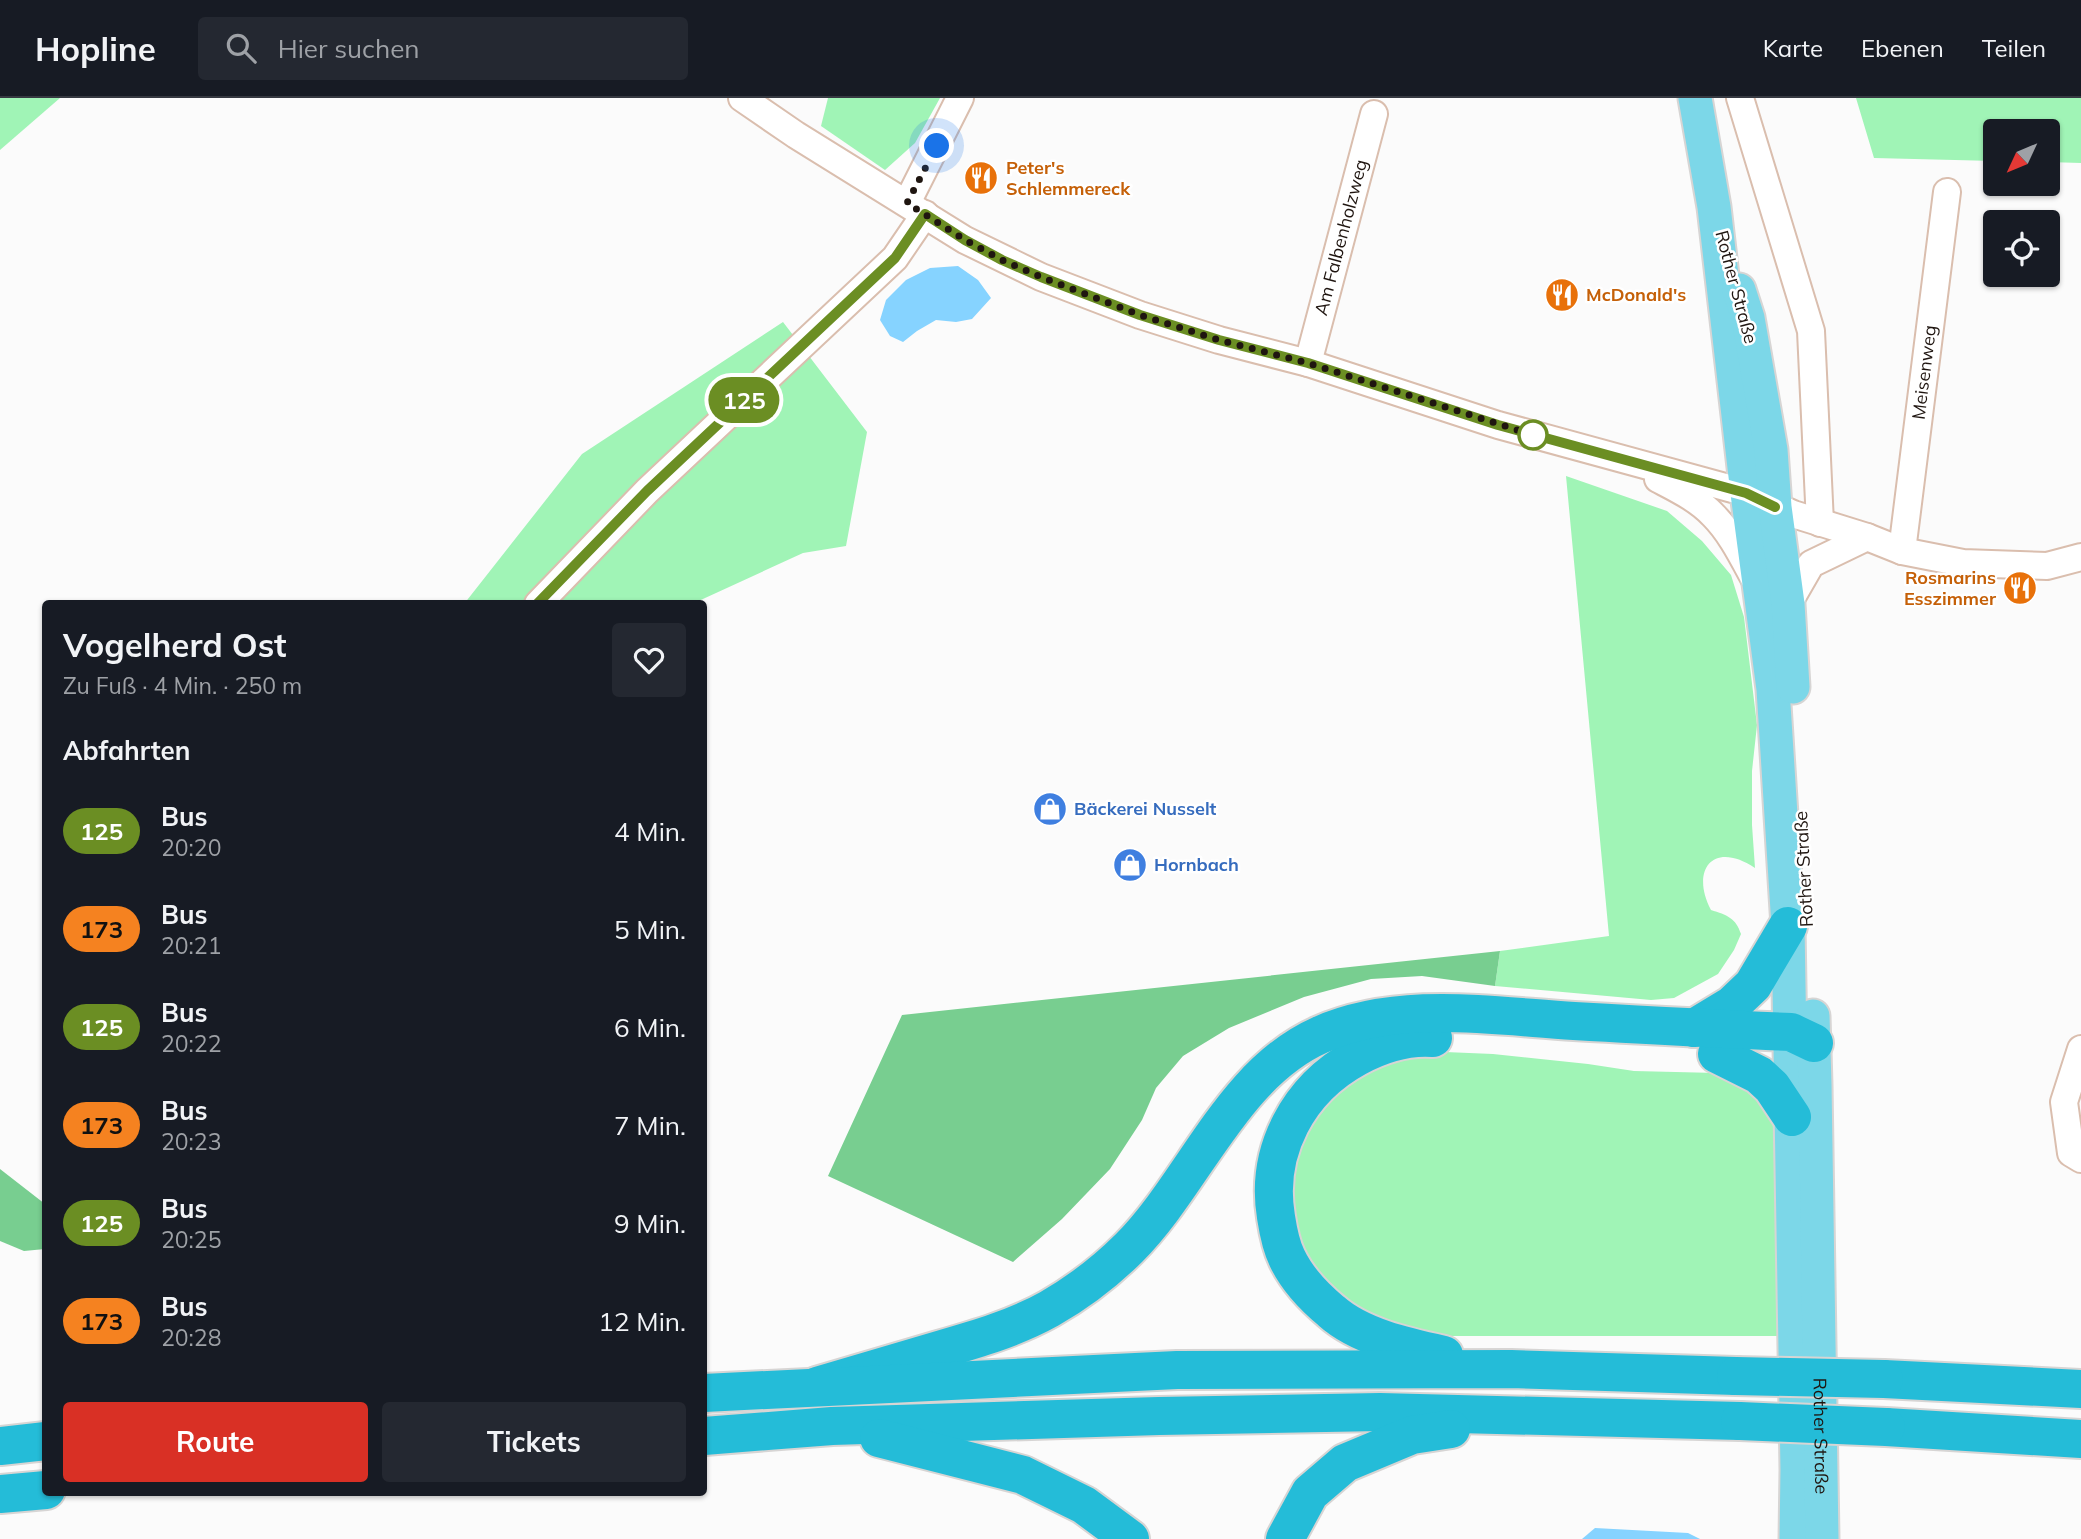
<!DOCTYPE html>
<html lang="de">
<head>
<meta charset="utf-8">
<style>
	body { margin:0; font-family:Mulish,sans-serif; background:#242831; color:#f1f3f6; height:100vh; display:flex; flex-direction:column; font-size:26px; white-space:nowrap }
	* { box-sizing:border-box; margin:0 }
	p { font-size:23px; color:#9ea1a6 }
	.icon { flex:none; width:38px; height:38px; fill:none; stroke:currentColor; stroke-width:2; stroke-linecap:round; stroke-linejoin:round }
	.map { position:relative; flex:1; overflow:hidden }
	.details { position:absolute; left:42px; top:502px; width:665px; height:896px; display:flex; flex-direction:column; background:#171b24; border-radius:7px; box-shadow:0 2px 5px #0004 }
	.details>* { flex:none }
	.badge { padding:0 14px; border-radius:23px; font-size:24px; line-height:46px }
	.needle { width:46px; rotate:226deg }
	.fabs { position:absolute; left:1983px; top:21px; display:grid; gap:14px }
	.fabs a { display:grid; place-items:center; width:77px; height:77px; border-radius:7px; background:#171b24; box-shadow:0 2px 5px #0004; font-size:35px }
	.you { position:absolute; width:35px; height:35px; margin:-18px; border:5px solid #fff; border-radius:50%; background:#1a73e8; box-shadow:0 0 0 10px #1a73e833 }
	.map>.badge { position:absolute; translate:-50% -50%; box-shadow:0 0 0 4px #fff }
	h2 { padding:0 21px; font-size:26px; line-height:63px }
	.round { display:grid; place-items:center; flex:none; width:74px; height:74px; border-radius:7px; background:#242831 }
	.head { display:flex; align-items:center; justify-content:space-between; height:119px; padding:0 21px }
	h1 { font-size:33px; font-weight:700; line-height:52px }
	.primary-button { display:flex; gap:14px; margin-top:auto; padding:14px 21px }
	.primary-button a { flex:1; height:80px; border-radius:7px; background:#d93025; color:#fff; font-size:28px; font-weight:700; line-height:80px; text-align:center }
	.primary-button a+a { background:#242831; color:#f1f3f6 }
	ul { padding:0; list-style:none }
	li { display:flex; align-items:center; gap:21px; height:98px; padding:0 21px }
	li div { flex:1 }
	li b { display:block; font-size:26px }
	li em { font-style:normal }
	li .badge { min-width:77px; font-weight:700; text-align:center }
	header { display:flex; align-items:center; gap:42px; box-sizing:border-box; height:98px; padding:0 35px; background:#171b24; border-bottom:2px solid #363941 }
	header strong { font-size:33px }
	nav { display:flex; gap:38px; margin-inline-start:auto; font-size:24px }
	.search { width:490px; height:63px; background:#242831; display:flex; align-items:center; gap:18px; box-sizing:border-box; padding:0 24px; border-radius:7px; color:#9ea1a6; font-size:26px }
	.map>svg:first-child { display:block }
</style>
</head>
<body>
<header>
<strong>Hopline</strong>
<div class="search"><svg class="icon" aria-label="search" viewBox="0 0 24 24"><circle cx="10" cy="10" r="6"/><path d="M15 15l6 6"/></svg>Hier suchen</div>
<nav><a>Karte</a><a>Ebenen</a><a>Teilen</a></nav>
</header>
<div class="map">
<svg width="2081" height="1441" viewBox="0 0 2081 1441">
	<rect width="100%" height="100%" fill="#fbfbfb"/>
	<!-- green -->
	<g fill="#a0f4b6">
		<path d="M0,0H60L0,52Z"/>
		<path d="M828,0H940L915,45L885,72L821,28Z"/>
		<path d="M1856,0H2081V65L2048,64V33H1995V63L1874,60Z"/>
		<path d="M783,224L867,334L846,448L803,455L692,506H464L582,356Z"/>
		<path d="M1566,378L1667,413L1702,443L1731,477L1744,519L1757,627L1752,673V727L1755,770C1713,742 1690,772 1711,812C1727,817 1736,820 1741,836L1734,852L1718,876L1674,900L1651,902L1495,888L1500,853L1609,838Z"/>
		<path d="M1421,953L1493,956L1588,966L1634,973L1717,975L1756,995L1777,1023L1786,1238H1440L1377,1229L1298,1158L1287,1062L1305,1022L1347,978Z"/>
	</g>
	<!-- forest -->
	<g fill="#78ce90">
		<path d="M1500,853L1495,888L1422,878L1371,881L1304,899L1229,930L1183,958L1156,990L1142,1022L1110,1071L1062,1121L1013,1164L828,1078L902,917Z"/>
		<path d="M0,1071L45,1106V1151L24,1153L0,1143Z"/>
	</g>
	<!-- water -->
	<g fill="#86d3ff">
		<path d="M958,168L978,182L991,200L972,221L956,224L936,222L917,233L903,244L890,238L880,222L886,202L906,182L930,170Z"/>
		<path d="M1595,1430L1688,1435L1700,1441H1582Z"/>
	</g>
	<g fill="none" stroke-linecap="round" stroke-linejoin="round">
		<!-- minor casing -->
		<g stroke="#dabeae" stroke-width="30">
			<g id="minor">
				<path d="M742,0L796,37L965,142L1041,179L1140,217L1219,242L1308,265L1498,327L1747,395L1793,416L1867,439L1902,453L1963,465L2047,468L2081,459"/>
				<path d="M1740,0L1811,233L1820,425"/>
				<path d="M907,105L960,0"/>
				<path id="s1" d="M1308,265L1374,16"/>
				<path d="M1658,381C1677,391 1698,401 1713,417C1731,435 1743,460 1755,482"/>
				<path id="s2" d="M1902,453L1947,94"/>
				<path d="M538,506L647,393L895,160L925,116"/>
				<path d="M1788,506L1811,466L1867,439"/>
				<path d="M2081,951L2064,1004L2071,1055L2081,1061"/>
			</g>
		</g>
		<!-- major casing -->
		<g stroke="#d7d5d4" stroke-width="37">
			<g id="major">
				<path d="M1695,0L1714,109L1747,395L1773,591L1788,828L1797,1372L1796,1441"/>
				<path d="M1739,192L1748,220L1771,352L1775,409L1788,506L1793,589"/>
				<path id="s3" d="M1813,918L1815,987L1822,1441"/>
			</g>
		</g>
		<!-- highway casing -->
		<g stroke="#d7d5d4" stroke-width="42">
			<g id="highway">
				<path d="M1694,930L1732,907L1753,887L1788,828"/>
				<path d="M1433,940C1405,938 1381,946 1357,959C1298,991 1265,1053 1276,1119C1278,1132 1281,1148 1287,1160C1297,1181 1313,1198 1331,1213C1360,1239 1407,1249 1444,1257"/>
				<path d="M1717,956L1759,977L1772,989L1792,1019"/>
				<path d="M1884,1281L2081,1291"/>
				<path d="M817,1288C858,1276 899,1264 939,1252C977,1241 1015,1230 1049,1211C1077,1195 1106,1173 1129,1150C1194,1085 1232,976 1320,937C1399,902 1491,918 1574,923C1646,927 1718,931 1791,934L1814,945"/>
				<path d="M704,1295L1177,1272L1511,1271L1736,1278"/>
				<path d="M1886,1329L2081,1341"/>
				<path d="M704,1338L832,1328L1159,1318L1380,1314L1740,1323"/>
				<path d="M879,1340L1023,1377L1084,1407L1130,1441"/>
				<path d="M0,1348L46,1343"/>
				<path d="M0,1396L46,1392"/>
				<path d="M1285,1441L1310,1395L1345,1365L1412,1337L1451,1331"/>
			</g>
		</g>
		<!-- minor -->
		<use href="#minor" stroke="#fff" stroke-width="26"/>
		<!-- major -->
		<use href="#major" stroke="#7cd7e8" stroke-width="33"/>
		<!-- highway -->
		<use href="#highway" stroke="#24bcd8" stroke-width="38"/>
		<!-- highway-bridge casing -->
		<g stroke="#d7d5d4" stroke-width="42" stroke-linecap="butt">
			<g id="highway-bridge">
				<path d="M1736,1278L1884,1281"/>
				<path d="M1740,1323L1886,1329"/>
			</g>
		</g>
		<!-- highway-bridge -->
		<use href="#highway-bridge" stroke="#24bcd8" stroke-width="38"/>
	</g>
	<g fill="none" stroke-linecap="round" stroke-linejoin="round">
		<!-- line casing -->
		<g stroke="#fff" stroke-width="16">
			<path id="line" d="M537,506L647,393L895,160L925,116L965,142L1002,162L1041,179L1140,217L1219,242L1308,265L1498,327L1746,395L1775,409"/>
		</g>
		<!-- line -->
		<use href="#line" stroke="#6b8e23" stroke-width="10"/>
		<!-- walk -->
		<path stroke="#1f1510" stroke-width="7" stroke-dasharray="0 12.6" d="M937,48L907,105L965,142L1002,162L1041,179L1140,217L1219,242L1308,265L1533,337"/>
	</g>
	<!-- icons -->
	<defs>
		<g id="restaurant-disc" transform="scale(1.75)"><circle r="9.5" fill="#e8710a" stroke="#fff"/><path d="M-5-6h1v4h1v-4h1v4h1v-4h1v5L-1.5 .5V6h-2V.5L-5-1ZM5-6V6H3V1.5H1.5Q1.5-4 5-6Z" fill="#fff"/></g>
		<g id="shop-disc" transform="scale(1.75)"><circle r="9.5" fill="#3f7fe0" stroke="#fff"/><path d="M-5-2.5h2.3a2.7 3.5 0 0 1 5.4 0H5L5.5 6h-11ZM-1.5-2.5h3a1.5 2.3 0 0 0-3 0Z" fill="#fff"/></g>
	</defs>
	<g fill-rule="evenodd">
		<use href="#restaurant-disc" x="981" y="80"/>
		<use href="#restaurant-disc" x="1562" y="197"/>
		<use href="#restaurant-disc" x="2020" y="490"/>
		<use href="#shop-disc" x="1050" y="711"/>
		<use href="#shop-disc" x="1130" y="767"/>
	</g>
	<!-- markers -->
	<circle fill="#fff" stroke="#6b8e23" stroke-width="3.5" cx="1533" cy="337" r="14"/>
	<g text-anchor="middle" stroke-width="5" stroke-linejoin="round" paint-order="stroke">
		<!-- food labels -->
		<g font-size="18" font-weight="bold" fill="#c56008" stroke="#fff" text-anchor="start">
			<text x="1006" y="76">Peter's<tspan x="1006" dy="21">Schlemmereck</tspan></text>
			<text x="1586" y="203">McDonald's</text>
			<text x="1996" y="486" text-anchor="end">Rosmarins<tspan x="1996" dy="21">Esszimmer</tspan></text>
		</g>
		<!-- street labels -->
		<g font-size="18" fill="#1f1510" stroke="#fff">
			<text dy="6" stroke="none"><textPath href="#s1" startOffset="130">Am Falbenholzweg</textPath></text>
			<text transform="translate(1736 189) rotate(75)" y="6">Rother Straße</text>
			<text dy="6" stroke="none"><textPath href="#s2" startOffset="180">Meisenweg</textPath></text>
			<text transform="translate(1804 771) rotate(-93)" y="6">Rother Straße</text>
			<text dy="6" stroke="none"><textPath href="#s3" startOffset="420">Rother Straße</textPath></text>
		</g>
		<!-- shop labels -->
		<g font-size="18" font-weight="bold" fill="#366cbe" stroke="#fff" text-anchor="start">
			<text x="1074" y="717">Bäckerei Nusselt</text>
			<text x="1154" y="773">Hornbach</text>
		</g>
	</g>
</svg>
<div class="fabs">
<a><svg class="needle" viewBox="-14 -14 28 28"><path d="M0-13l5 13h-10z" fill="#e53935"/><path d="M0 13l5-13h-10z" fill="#9ea1a6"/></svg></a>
<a><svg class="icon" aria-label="locate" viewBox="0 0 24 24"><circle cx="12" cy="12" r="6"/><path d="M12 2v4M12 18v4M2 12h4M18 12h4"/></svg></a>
</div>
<div class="you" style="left:937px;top:48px"></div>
<b class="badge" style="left:744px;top:302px;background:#6b8e23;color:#fff">125</b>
<section class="details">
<div class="head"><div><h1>Vogelherd Ost</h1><p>Zu Fuß · 4 Min. · 250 m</p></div><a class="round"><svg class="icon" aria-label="heart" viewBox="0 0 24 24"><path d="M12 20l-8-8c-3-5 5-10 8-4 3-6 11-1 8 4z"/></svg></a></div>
<h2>Abfahrten</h2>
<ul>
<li><span class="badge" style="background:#6b8e23;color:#fff">125</span><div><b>Bus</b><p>20:20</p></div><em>4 Min.</em></li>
<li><span class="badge" style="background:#f58220;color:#111">173</span><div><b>Bus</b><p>20:21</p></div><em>5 Min.</em></li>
<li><span class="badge" style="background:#6b8e23;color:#fff">125</span><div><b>Bus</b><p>20:22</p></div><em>6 Min.</em></li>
<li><span class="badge" style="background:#f58220;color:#111">173</span><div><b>Bus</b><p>20:23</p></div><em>7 Min.</em></li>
<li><span class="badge" style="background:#6b8e23;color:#fff">125</span><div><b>Bus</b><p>20:25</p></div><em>9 Min.</em></li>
<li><span class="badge" style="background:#f58220;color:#111">173</span><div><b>Bus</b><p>20:28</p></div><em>12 Min.</em></li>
</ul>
<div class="primary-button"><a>Route</a><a>Tickets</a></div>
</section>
</div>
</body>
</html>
